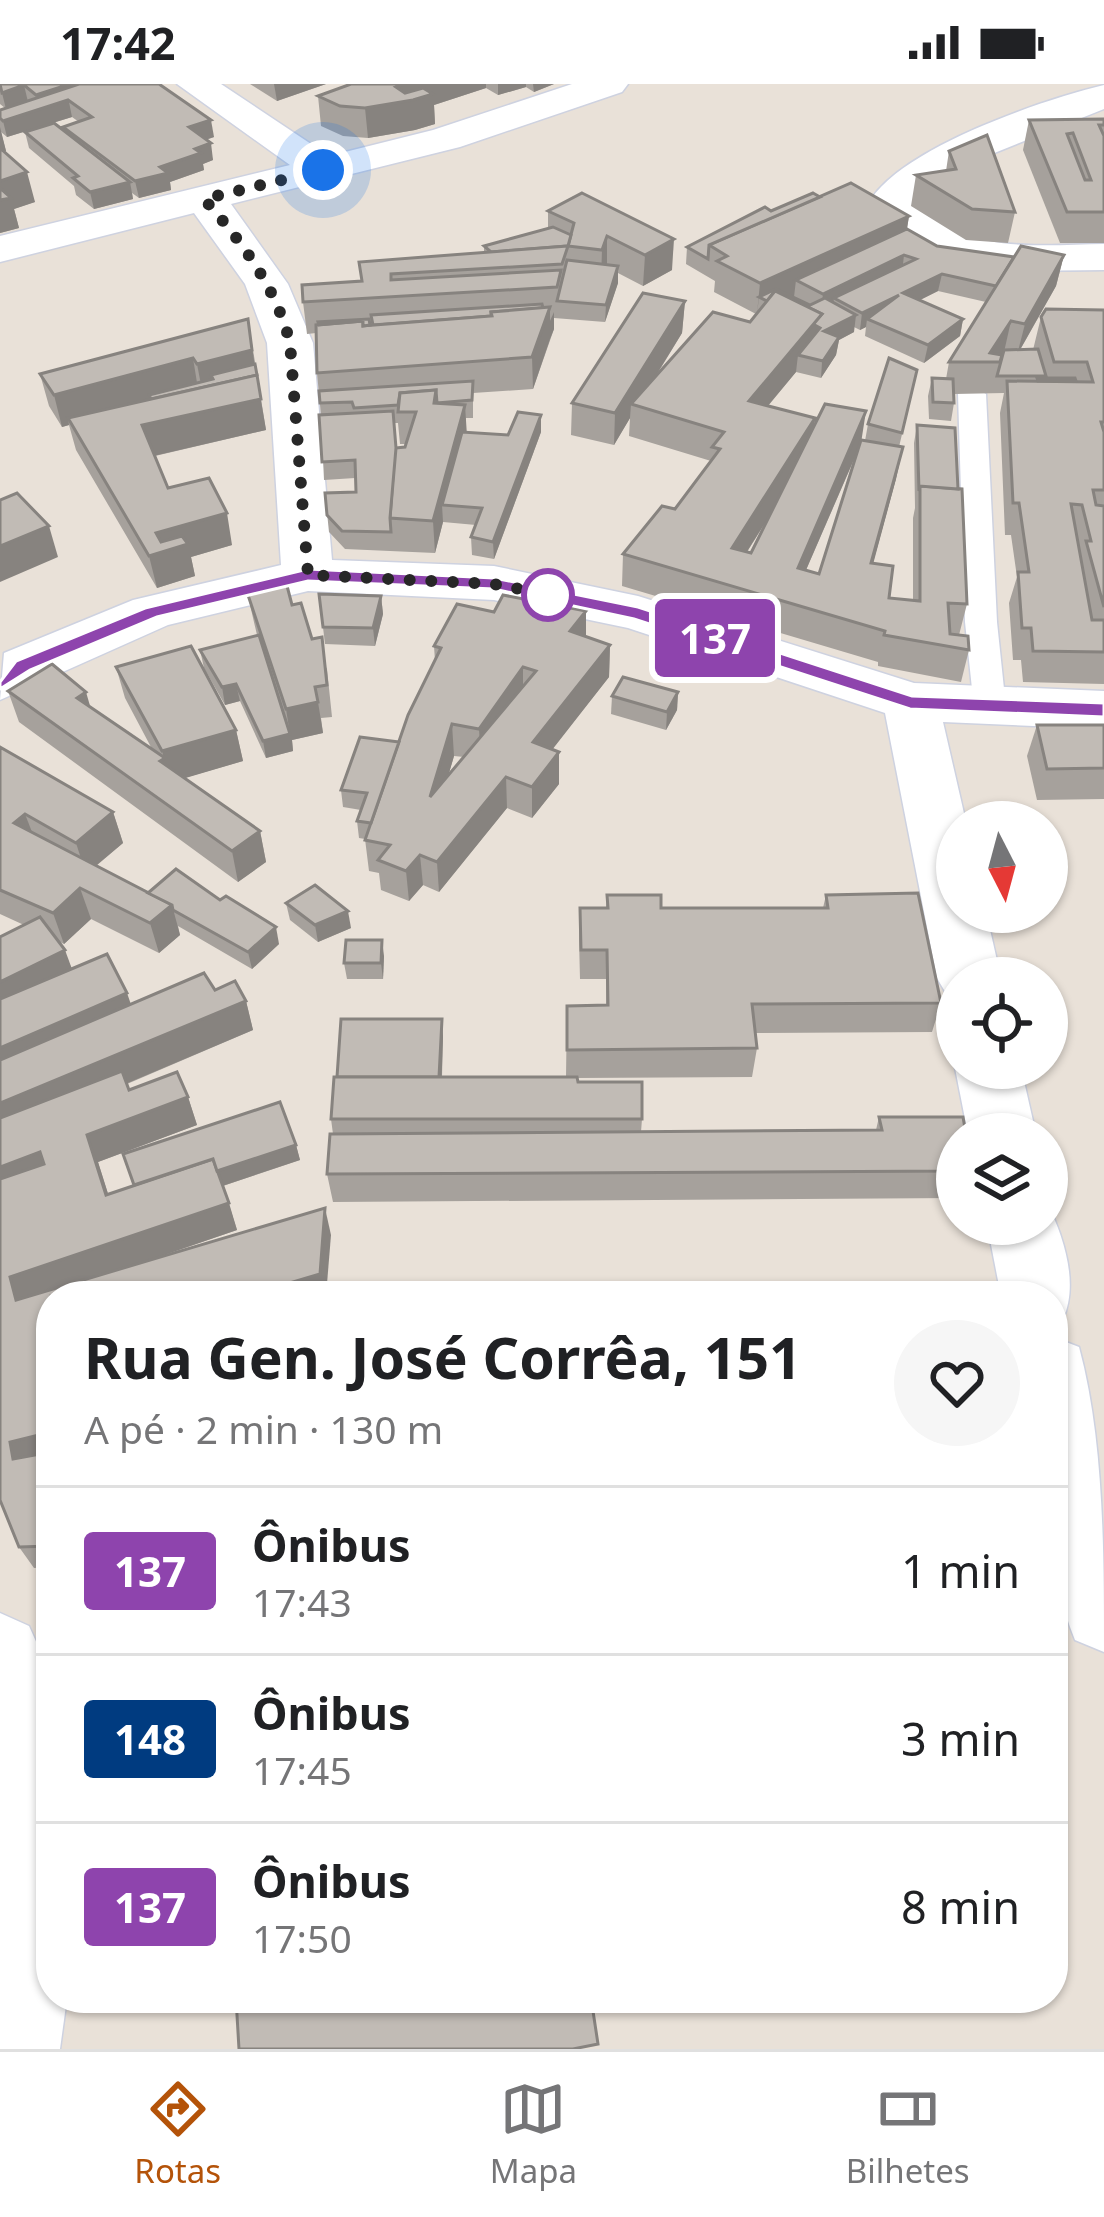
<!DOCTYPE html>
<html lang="pt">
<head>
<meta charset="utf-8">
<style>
	body { margin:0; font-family:"Noto Sans",sans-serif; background:#f6f6f6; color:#202124; height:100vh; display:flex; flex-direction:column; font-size:45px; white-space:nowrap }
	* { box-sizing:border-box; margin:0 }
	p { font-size:39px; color:#757577 }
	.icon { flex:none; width:66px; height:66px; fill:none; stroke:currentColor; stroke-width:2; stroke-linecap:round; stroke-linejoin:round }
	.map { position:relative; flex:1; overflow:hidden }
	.panel { position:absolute; left:36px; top:1197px; width:1032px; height:732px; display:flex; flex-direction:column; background:#fff; border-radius:48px; box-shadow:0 3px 9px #0004 }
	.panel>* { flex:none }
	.badge { padding:0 24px; border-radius:9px; font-size:42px; line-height:78px }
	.needle { width:78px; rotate:174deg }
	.buttons { position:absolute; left:936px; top:717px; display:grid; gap:24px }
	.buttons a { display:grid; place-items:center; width:132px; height:132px; border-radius:50%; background:#fff; box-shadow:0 3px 9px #0004; font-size:60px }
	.you { position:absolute; width:60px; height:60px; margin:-30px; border:9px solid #fff; border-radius:50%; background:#1a73e8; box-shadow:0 0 0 18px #1a73e833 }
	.map>.badge { position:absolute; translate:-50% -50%; box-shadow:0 0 0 6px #fff }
	.round { display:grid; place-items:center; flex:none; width:126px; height:126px; border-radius:63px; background:#f6f6f6 }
	.head { display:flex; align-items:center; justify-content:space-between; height:204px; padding:0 48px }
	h1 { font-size:57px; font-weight:700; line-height:90px }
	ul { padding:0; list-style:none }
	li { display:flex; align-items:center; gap:36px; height:168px; padding:0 48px; border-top:3px solid #e0e0e0 }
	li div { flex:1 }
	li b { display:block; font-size:45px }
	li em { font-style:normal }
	li .badge { min-width:132px; font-weight:700; text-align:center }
	.status { display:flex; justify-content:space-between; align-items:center; height:84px; padding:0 60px; background:#fff; direction:ltr }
	.status svg { height:33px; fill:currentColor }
	.tab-bar { display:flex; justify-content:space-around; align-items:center; height:168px; border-top:3px solid #e0e0e0; background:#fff; font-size:33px; color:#757577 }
	.tab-bar a { display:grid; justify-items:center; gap:6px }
	.tab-bar .active { color:#b45309 }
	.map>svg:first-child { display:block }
</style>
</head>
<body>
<div class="status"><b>17:42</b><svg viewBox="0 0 49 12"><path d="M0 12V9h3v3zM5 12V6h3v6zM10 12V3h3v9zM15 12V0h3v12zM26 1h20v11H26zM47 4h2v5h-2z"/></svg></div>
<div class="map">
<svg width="1104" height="1965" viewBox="0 0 1104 1965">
	<rect width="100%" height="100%" fill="#e9e1d8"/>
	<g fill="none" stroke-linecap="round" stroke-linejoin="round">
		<!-- service casing -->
		<g stroke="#ced2e0" stroke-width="3">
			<path id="service" d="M972,302L986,310L997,538L1006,624L1002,632H978L974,624L965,538L958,310Z"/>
		</g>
		<!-- minor casing -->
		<g stroke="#ced2e0" stroke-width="3">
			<g id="minor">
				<path d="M177,0H221L329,72L433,46L572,0H628L622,8L460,63L231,120L288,200L313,259L332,476L494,482L638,512L914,599L1104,607V645L943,638L966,738H957V828H986L1001,894H957V915L947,911L937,894L885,629L628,544L494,516L308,507L168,541L0,616L4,569L133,516L281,481L267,259L245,200L194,129L0,178V152L290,81Z"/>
				<path d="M1104,1V25L977,76L914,116C960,171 1039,161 1104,160V186C1019,187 924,193 871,115C907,62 1042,16 1104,1Z"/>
				<path d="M957,980V984H1021L1036,1050H968L955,984Z"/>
				<path d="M1047,1119C1064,1153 1079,1200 1063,1235L1053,1238V1212H1001L987,1140H1047Z"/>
				<path d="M1053,1253L1079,1263C1104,1355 1104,1469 1104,1568L1075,1556C1037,1463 1053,1351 1053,1253Z"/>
				<path d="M0,1529L29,1542L51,1591V1914H67L60,1965H0Z"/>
			</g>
		</g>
		<!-- service -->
		<use href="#service" fill="#fff" fill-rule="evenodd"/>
		<!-- minor -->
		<use href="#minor" fill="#fff" fill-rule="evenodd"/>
	</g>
	<!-- wall -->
	<g fill="#a6a19c" fill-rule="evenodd">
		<path d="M0,0H159L214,53L206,56L213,76L203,80L204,86L170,98L171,106L139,114L132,109L133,115L94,125L76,111L74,102L29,64L25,48L64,47L63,43L79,38L72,33L7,53L1,48L6,67L4,68L35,118L14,125L19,144L0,149V26L5,24L0,20Z"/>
		<path d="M250,0H326L277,17Z"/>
		<path d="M351,0H554L534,8L526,3L498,11L486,4L434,21L435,40L415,46L368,54L343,52L321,42L318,12Z"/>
		<path d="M1104,35V159H1060L1023,66L1029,36Z"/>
		<path d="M949,67L1015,128L1008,159L966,156L911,122L916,91L946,87Z"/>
		<path d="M582,109L672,186L643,202L618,189V199L605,238L554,234V245L533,305L473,309V334H466V348L508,351L541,331V348L494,475L472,471L471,453L476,441L443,438L435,469L345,465L329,448L325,409L356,408L355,394L324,396L321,331L317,289L316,249L307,250L303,218L361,197L484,168V162L548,145V127ZM394,339H398L400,360H406L405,363L396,364Z"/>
		<path d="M820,113L909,132L907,145L937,162L1014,173L1064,171L1056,202L1020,266H1033L1041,233L1104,226V600L1023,598L1021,576H1013L1009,519L1017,493L1011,451H1005L1000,329L1004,309L954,310V319L951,337L929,335L928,312L932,294L946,295L949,278L986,218L938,207L920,216L963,235L960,252L924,279L865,252L866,243L860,246L854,243V248L839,256L836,271L821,294L796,288L768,322L814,342L865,357L868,340L917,286L899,363L896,395L873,479L889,514L913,517V434L915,424L914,359L917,341L958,405L967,520L959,551L969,566L961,598L878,582V578L622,502L623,470L675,425L711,377L629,352L630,334L614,361L571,351L572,319L685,217L682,249L656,292L750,238L756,230L714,208L715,197L686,180L687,163L771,127ZM859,364L819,490L806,486ZM770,431L751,469L747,468Z"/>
		<path d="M248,235L266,346L155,372L168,404L232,461L191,473L195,492L157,504L76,366L69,341L62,343L49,322L40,290Z"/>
		<path d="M247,508L292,521L327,585L332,633L321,634L323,649L292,656L293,667L266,674L240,617L225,621L204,584L200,566L257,551Z"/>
		<path d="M319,510L381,512L383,530L375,562L325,560Z"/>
		<path d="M586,552L610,561L609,593L552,665L559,668V700L532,734L507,724L439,808L423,801L409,817L381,806L379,789L369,787L365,755L359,754L357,737L361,726L343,723L341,706L398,658L435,577L434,562ZM454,672L464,673L448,692Z"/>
		<path d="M116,583L236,646L243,677L184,694L260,747L266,778L238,798L19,638L8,607L90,623L152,665L125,614Z"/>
		<path d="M678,608L677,626L666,646L611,630L612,612Z"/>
		<path d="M1037,641H1104V715L1037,716L1027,672Z"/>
		<path d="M0,663L113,728L123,759L96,782L148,809L279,860L252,885L178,842L180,851L159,869L91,835L64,860L58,857L72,885L131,920L215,906L246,917L253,946L127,1000L129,1006L188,1013L197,1041L98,1078L108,1110L296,1061L300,1076L223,1102L237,1146L141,1179L331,1151L51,1212V1483L34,1484L19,1463L24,841L0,830Z"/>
		<path d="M607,811L661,824H823L826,811L941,919L932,948L755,949L757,964L752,993L577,994L578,998L642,1035L641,1048L876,1046L879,1033L957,1050V1114L333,1118L327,1090L333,1050L331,1035L443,952L442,993H566L567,922L606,921V895H580L579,855L580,824H606Z"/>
		<path d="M286,819L351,844L318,858L290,836Z"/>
		<path d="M384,872L383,895H347L344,879Z"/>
	</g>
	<!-- shaded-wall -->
	<g fill="#87837f">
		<path d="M70,0H103L105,6L69,18L72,33L7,53L3,37L40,25L36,11Z"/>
		<path d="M274,0H326L277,17Z"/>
		<path d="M406,0H486V4L434,21L435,40L415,46L368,54L365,24L396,3Z"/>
		<path d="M498,0H526V3L498,11Z"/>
		<path d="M533,0H554L534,8Z"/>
		<path d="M24,1L28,18L6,25L2,9Z"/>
		<path d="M211,36L214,53L192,60L189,43Z"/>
		<path d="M0,43L6,67L0,69Z"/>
		<path d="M211,59L213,76L203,80L204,86L170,98L171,106L139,114L135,97L195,65Z"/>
		<path d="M27,88L35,118L14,125L19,144L0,149V97Z"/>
		<path d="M130,98L133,115L94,125L90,108Z"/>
		<path d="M909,132L904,162L796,196L794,213H759L757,230L760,199Z"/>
		<path d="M607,152V183L601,197L602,166Z"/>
		<path d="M674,155L672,186L643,202L645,171Z"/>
		<path d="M904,171L902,189L834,214L833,222L821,228L823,210Z"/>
		<path d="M1064,171L1056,202L1017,271L1025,240Z"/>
		<path d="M618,182V199L605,238L606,221Z"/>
		<path d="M942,190L938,207L900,226L903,209Z"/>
		<path d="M899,211L867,235L866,243L860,246L862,229Z"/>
		<path d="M685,217L682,249L637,322L631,320L630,334L614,361L615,329Z"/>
		<path d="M550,223V255L533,305L532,273Z"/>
		<path d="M554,228V245L550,255V237Z"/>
		<path d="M822,230L818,261L798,271L796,288L746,348L749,317Z"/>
		<path d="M856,231L854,248L839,256L836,271L821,294L824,247Z"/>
		<path d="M248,235L257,297L203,311L197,280Z"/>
		<path d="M963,235L960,252L924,279L928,261Z"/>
		<path d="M1011,237L1004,268L998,278L990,269Z"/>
		<path d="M193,274L198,305L68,334L69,341L62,343L54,311Z"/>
		<path d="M259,305L266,346L149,373L142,341Z"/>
		<path d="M465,321L467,352L442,421L443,438L435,469L433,437Z"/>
		<path d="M866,327L861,359L793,516L798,484Z"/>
		<path d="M541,331V348L494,475L493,458Z"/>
		<path d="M815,334L811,366L729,496L732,464Z"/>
		<path d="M903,363L896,395L865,510L871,479Z"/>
		<path d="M227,429L232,461L191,473L195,492L157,504L149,472L156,449Z"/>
		<path d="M49,442L58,473L0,498V462Z"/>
		<path d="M381,512L383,530L375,562L373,544Z"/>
		<path d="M586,527V559L570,547Z"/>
		<path d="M610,561L609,593L534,689L533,658Z"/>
		<path d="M523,583V614L481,676L479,645Z"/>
		<path d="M236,600L240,617L225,621L222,603Z"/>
		<path d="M86,608L95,639L77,614Z"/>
		<path d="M678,608L677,626L666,646L667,628Z"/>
		<path d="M318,618L323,649L292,656L293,667L266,674L263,657L290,650L286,625Z"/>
		<path d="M452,640L454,672L433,744L430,713Z"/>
		<path d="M236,646L243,677L172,698L160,677L164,674L162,667Z"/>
		<path d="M559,668V700L532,734V703Z"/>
		<path d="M506,693L507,724L439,808L437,778Z"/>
		<path d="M113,728L123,759L86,790L76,759Z"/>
		<path d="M25,730L37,761L14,739Z"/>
		<path d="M260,747L266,778L238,798L232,767Z"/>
		<path d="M420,771L423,801L409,817L406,787Z"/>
		<path d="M80,804L91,835L64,860L53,829Z"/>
		<path d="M172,821L180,851L159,869L150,839Z"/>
		<path d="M348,827L351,844L318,858L315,841Z"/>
		<path d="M276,843L279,860L252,885L248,868Z"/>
		<path d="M382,856L384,872L383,895L381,879Z"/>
		<path d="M65,866L76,896L0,933V898Z"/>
		<path d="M127,909L137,938L0,999V964Z"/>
		<path d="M246,917L253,946L0,1053V1019Z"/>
		<path d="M442,935L443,952L441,1013L439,997Z"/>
		<path d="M188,1013L197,1041L98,1078L117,1138L106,1111L87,1051Z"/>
		<path d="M296,1061L300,1076L144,1128L138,1113Z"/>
		<path d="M40,1068L52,1095L0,1116V1083Z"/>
		<path d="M229,1119L237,1146L24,1219L16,1216L10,1193Z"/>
		<path d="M325,1124L331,1151L326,1212H246Z"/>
		<path d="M51,1348V1375H13L10,1358Z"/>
	</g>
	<!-- building -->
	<g fill="#c1bbb5" stroke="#87837f" stroke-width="3" fill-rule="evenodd">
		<path d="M0,0H70L36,11L24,1L2,9Z"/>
		<path d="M79,0H159L211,36L189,43L211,59L195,65L201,69L160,83L168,89L135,97L63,43L92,33L68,16L3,37L0,34V26Z"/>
		<path d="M351,0H406L396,3L405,9L423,4L433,10L413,16L365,24L340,22L318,12Z"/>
		<path d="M1104,35V41H1099L1104,52V128H1067L1029,36ZM1073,49L1091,96H1085L1067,50Z"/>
		<path d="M54,39L130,98L90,108L73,94L78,92L25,48Z"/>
		<path d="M987,51L1015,128L972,125L916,91L956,85L949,67Z"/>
		<path d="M0,64L27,88L0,97Z"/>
		<path d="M851,99L909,132L760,199L717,177L727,172L709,161Z"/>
		<path d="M0,104L11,114L0,116Z"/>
		<path d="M582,109L674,155L645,171L607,152L602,166L568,162L574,139L548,127Z"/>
		<path d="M813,109L820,113L709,161L708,175L687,163L765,123L771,127Z"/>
		<path d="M553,143L571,151L568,162L491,168L484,162Z"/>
		<path d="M907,145L937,162L1014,173L996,202L942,190L903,209L963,235L928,261L867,235L899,211L862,229L834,214L916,175L904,171L823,210L796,196Z"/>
		<path d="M568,162L562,180L391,190V196L561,186L557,203L303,218L302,201L362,197L359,178Z"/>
		<path d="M1021,162L1064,171L1025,240L1011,237L990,269L1002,271L1000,278H949Z"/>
		<path d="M567,176L618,182L606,221L557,217Z"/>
		<path d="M776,205L810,221L825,214L856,231L824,247L839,253L823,277L798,271L820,244L813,240L822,230L775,207L767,217L759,213Z"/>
		<path d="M775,207L822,230L749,317L815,334L732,464L751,469L825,320L866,327L798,484L819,490L861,356L903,363L871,479L893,482L889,514L920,517V402L962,405L967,520L948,519L950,550L968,552L969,566L884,551L885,547L623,470L662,422L675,425L720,365L712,363L724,348L631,320L713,228L750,238Z"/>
		<path d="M643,209L685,217L615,329L572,319Z"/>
		<path d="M542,220L543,224L491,228V232L373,241L371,231Z"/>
		<path d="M550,223L532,273L317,289L316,241L363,237V242L492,232L491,228Z"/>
		<path d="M1046,225L1104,226V338H1101L1104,348V406H1093L1096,421L1104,422V523L1086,457H1091L1082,421L1071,420L1092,536H1104V568L1033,567L1031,544H1022L1018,488H1029L1019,419H1013L1007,297L1093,298L1087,278H1054L1041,233Z"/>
		<path d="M248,235L252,266L197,280L193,274L54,311L40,290Z"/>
		<path d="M369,235L370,241L363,242V237L319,241L318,238Z"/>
		<path d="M1038,265L1046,292H997L1004,266Z"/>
		<path d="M889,274L917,286L902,349L868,340Z"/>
		<path d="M255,280L257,291L151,315L149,311L213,295L211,291Z"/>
		<path d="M257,291L261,315L142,341L168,404L209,394L227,429L156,449L161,458L182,452L188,460L149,472L68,334Z"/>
		<path d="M932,294L953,295L954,319L933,318Z"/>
		<path d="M1037,294H1075L1076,297H1038Z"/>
		<path d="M473,297L472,316L437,319L436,306L400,309L398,321L354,324L352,318L320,319L319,307Z"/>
		<path d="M436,306L434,319L465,321L433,437L390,434L395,364L405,363L416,328H398L400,309Z"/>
		<path d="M393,327L396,364L390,434L391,448L342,447L327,431L325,409L356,408L355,376L322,378L319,331Z"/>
		<path d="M518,328L541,331L493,458L471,453L482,424L442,421L462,348L508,351Z"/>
		<path d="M917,341L955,344L958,405L920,402L919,407Z"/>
		<path d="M17,409L49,442L0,462V416Z"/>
		<path d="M286,498L292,521L301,519L312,555L322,553L327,601L315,603L318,618L286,625L247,508Z"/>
		<path d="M319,510L381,512L373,544L323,543Z"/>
		<path d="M503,511L586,527L570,547L610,561L533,658L559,668L532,703L506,693L437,778L420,771L406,787L378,776L390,761L365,756L408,631L441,564L434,562L457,520L494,528ZM523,583L536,587L430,713L452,640L479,645Z"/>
		<path d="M259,551L290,650L263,657L236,600L222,603L200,566Z"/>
		<path d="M191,562L236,646L162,667L116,583Z"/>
		<path d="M52,580L86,608L77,614L165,674L160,677L260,747L232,767L8,607Z"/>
		<path d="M623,593L678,608L667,628L612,612Z"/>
		<path d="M1037,641H1104V684L1047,685Z"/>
		<path d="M360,653L399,658L371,739L357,737L367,709L341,706Z"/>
		<path d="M0,663L113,728L76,759L25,730L14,739L172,821L150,839L80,804L53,829L0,806Z"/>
		<path d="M176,785L220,816L226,812L276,843L248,868L173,826L172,821L148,809Z"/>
		<path d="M315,801L348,827L315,841L286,819Z"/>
		<path d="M918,809L941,919L752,920L757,964L567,966V922L608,921L607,866H581L580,824H608L607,811H661V824H828L826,811Z"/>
		<path d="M40,833L65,866L0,898V853Z"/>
		<path d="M346,856H382L381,879H344Z"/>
		<path d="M107,870L127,909L0,964V915Z"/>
		<path d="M204,889L215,906L235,897L246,917L0,1019V976Z"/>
		<path d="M341,935H442L439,993H337Z"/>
		<path d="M122,987L129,1006L177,988L188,1013L87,1051L106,1111L213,1075L229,1119L10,1193L16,1216L325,1124L320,1190L246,1212H51V1348L10,1358L13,1375L51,1368V1462L19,1463L0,1416V1095L44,1080L40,1068L0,1083V1034Z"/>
		<path d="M334,993H577L578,998H642V1035H331Z"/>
		<path d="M280,1018L296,1061L217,1087L213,1075L134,1101L123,1070Z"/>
		<path d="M879,1033H963L966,1050H957V1087L327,1090L330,1050L882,1046Z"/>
		<path d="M622,1201V1212H391V1203Z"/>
		<path d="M236,1914H591L598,1960L573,1965H239Z"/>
	</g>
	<!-- line -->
	<path fill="#8e44ad" stroke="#fff" stroke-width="3" d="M308,485L494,494L638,523L912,612L1104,619V633L910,625L634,535L494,505L308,497L157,533L30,586L0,605V598L16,577L145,524Z"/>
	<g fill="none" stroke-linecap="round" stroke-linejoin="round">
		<!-- walk -->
		<path stroke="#272727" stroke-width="12" stroke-dasharray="0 21.6" d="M323,86L204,115C242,158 276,203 290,259L308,491L494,500L566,514L548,511"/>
	</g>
	<!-- markers -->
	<circle fill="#fff" stroke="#8e44ad" stroke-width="6" cx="548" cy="511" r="24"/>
</svg>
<div class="buttons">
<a><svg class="needle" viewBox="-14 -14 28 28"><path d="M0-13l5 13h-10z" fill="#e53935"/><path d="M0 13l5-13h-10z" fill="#757577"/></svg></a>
<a><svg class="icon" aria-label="locate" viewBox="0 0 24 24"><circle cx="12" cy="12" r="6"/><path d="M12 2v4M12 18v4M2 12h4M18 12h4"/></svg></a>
<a><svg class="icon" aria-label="layers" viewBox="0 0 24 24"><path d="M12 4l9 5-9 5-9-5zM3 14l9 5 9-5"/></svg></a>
</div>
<div class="you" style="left:323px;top:86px"></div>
<b class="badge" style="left:715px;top:554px;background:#8e44ad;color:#fff">137</b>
<section class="panel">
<div class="head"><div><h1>Rua Gen. José Corrêa, 151</h1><p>A pé · 2 min · 130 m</p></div><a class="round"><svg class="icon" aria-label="heart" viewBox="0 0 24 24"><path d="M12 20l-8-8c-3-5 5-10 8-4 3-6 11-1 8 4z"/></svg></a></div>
<ul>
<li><span class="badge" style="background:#8e44ad;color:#fff">137</span><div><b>Ônibus</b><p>17:43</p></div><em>1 min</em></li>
<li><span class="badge" style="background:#003b80;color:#fff">148</span><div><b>Ônibus</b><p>17:45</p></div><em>3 min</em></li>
<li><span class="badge" style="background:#8e44ad;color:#fff">137</span><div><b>Ônibus</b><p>17:50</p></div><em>8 min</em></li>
</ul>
</section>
</div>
<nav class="tab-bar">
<a class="active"><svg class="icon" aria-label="directions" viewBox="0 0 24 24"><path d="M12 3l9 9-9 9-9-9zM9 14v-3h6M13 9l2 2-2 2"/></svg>Rotas</a>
<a><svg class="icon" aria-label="map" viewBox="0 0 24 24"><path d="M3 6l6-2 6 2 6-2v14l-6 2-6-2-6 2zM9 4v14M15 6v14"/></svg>Mapa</a>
<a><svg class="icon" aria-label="tickets" viewBox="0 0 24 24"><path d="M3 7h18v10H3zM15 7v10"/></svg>Bilhetes</a>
</nav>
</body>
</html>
